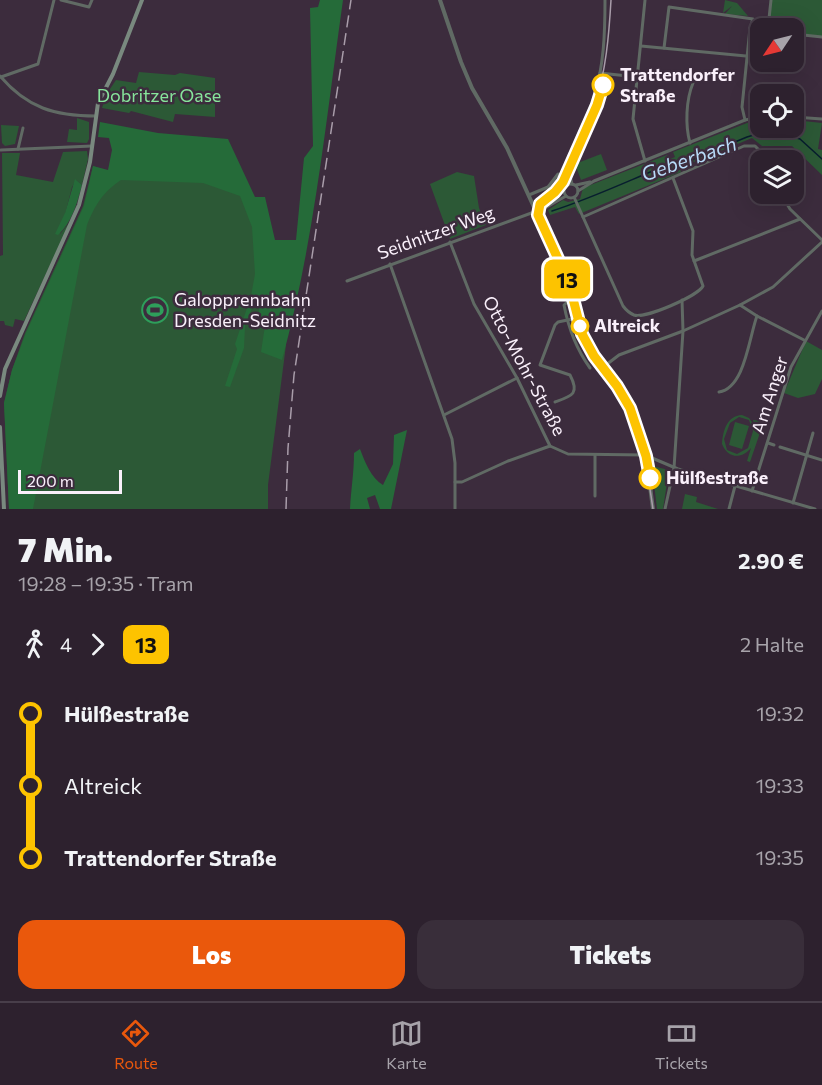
<!DOCTYPE html>
<html lang="de">
<head>
<meta charset="utf-8">
<style>
	body { margin:0; font-family:Commissioner,sans-serif; background:#392e3a; color:#f1f3f6; height:100vh; display:flex; flex-direction:column; font-size:22px; white-space:nowrap }
	* { box-sizing:border-box; margin:0 }
	p { font-size:20px; color:#a7a3aa }
	.icon { flex:none; width:33px; height:33px; fill:none; stroke:currentColor; stroke-width:2; stroke-linecap:round; stroke-linejoin:round }
	.map { position:relative; height:509px; overflow:hidden }
	.drawer { display:flex; flex-direction:column; background:#2d212e; flex:1 }
	.drawer>* { flex:none }
	.badge { padding:0 12px; border-radius:9px; font-size:21px; line-height:39px }
	.needle { width:39px; rotate:235deg }
	.fabs { position:absolute; left:750px; top:18px; display:grid; gap:12px }
	.fabs a { display:grid; place-items:center; width:54px; height:54px; border-radius:12px; background:#2d212e; box-shadow:0 6px 24px #0002,0 0 0 2px #483e4a; font-size:30px }
	.scale { position:absolute; left:18px; bottom:15px; width:104px; box-sizing:border-box; padding-left:6px; border:3px solid #faf0fb; border-top:0; font-size:16px; line-height:21px; white-space:nowrap; color:#faf0fb; -webkit-text-stroke:4px #3c2c3d; paint-order:stroke }
	.map>.badge { position:absolute; translate:-50% -50%; box-shadow:0 0 0 3px #fff }
	.legs { display:flex; align-items:center; gap:9px; height:66px; padding:0 18px; font-size:20px }
	.legs p { margin-inline-start:auto }
	.headline { display:flex; align-items:center; justify-content:space-between; height:102px; padding:0 18px }
	h1 { font-size:33px; font-weight:800; line-height:45px }
	.button { display:flex; gap:12px; margin-top:auto; padding:12px 18px }
	.button a { flex:1; height:69px; border-radius:18px; background:#ea580c; color:#fff; font-size:24px; font-weight:800; line-height:69px; text-align:center }
	.button a+a { background:#392e3a; color:#f1f3f6 }
	ul { padding:0 18px; list-style:none }
	li { display:flex; align-items:center; gap:21px; height:72px; font-size:22px }
	li i { display:grid; place-items:center; width:9px; height:100%; margin:0 8px; background:currentColor }
	li i::after { content:''; width:15px; height:15px; margin:-8px; border:4px solid; border-radius:50%; background:#2d212e }
	li p { margin-inline-start:auto }
	li:first-child i { background:linear-gradient(#0000 50%,currentColor 0) }
	li:last-child i { background:linear-gradient(currentColor 50%,#0000 0) }
	.dock { display:flex; justify-content:space-around; align-items:center; height:84px; border-top:2px solid #483e4a; background:#2d212e; font-size:16px; color:#a7a3aa }
	.dock a { display:grid; justify-items:center; gap:3px }
	.dock .selected { color:#ea580c }
	.map>svg:first-child { display:block }
</style>
</head>
<body>
<div class="map">
<svg width="822" height="509" viewBox="0 0 822 509">
	<rect width="100%" height="100%" fill="#3c2c3d"/>
	<!-- green -->
	<g fill="#2c5936" fill-rule="evenodd">
		<path d="M725,0L737,3L748,16L725,14L732,6L723,13Z"/>
		<path d="M771,0H822V37L794,34V28H768Z"/>
		<path d="M139,72L175,75L180,73L215,78V117L175,114L173,122L131,111L129,113L102,108L106,95L116,80L136,83Z"/>
		<path d="M77,118L89,122V139L87,143L67,142L69,129L77,130Z"/>
		<path d="M758,120L760,129L794,128V120L822,123L818,149L822,150V175L792,146H762L752,138L680,168L681,172L579,214L575,207L550,215L548,210L563,200L568,202L580,199L583,188L667,155L670,159L675,157L673,152L747,123Z"/>
		<path d="M1,125L19,126L15,144L5,146L2,143Z"/>
		<path d="M87,151L88,159L82,185L76,180L72,187L60,234L70,222L24,321L15,319L13,327L5,325L4,321H0V256L3,255L2,153H20L16,175L53,182L63,152Z"/>
		<path d="M601,154L607,170L581,180L575,164Z"/>
		<path d="M93,166L108,171H239L286,345L268,485V509H9L4,403L12,370L25,333L83,206Z"/>
		<path d="M457,172L474,176L479,208L486,225L450,239L430,184Z"/>
		<path d="M806,341L822,350V379L815,394L798,398L784,393Z"/>
		<path d="M742,415L749,418L754,425L753,420L764,421L750,462L747,461L751,448C742,459 728,459 722,444C723,430 727,416 742,415ZM739,417L749,420L753,431L748,448L737,454L727,450L724,439L730,423Z"/>
		<path d="M735,422L749,426L742,449L729,445Z"/>
		<path d="M652,466L669,470L663,509H657Z"/>
		<path d="M685,494L697,497L696,502L718,509H682Z"/>
	</g>
	<!-- forest -->
	<g fill="#256b39">
		<path d="M320,0H343C326,120 314,243 282,360L261,352L266,319L259,318V303L256,298L245,326L244,348L230,387L225,386L237,349L235,344L251,296L255,274L252,227L240,196L203,183L121,180C103,192 95,205 87,225L33,509H9L4,403L12,370L26,333L84,206L93,166L108,170L112,150L109,138L98,137L100,122L158,133L228,139L255,197H265L275,240H296L304,158L313,146L310,8L318,7Z"/>
		<path d="M75,179L82,185C77,204 72,222 58,235L55,234L65,213Z"/>
		<path d="M407,430L391,509H380L375,495L367,498L370,509H350C351,489 354,473 354,453L360,449C365,462 371,478 383,485L393,464L394,435Z"/>
	</g>
	<g fill="none" stroke-linecap="round" stroke-linejoin="round">
		<!-- stream -->
		<path stroke="#081e2f" stroke-width="1.5" d="M552,211C593,198 632,179 672,163H684L747,137L764,132L772,131L800,139L822,159"/>
		<!-- minor -->
		<g stroke="#606a64" stroke-width="3">
			<path d="M61,0L89,7L92,0"/>
			<path d="M645,0L633,119L645,161"/>
			<path d="M750,28L760,30"/>
			<path d="M768,28L771,0"/>
			<path d="M794,34L822,37"/>
			<path d="M641,46L746,56"/>
			<path d="M664,48L669,7L753,19L750,28L742,107L745,120"/>
			<path d="M600,73L637,77"/>
			<path d="M0,76C27,108 55,116 96,116"/>
			<path d="M1,77L38,64L54,0"/>
			<path d="M794,117L822,119"/>
			<path d="M690,143C685,125 686,100 693,83"/>
			<path d="M18,149L23,128"/>
			<path d="M1,150L92,146"/>
			<path d="M568,168L572,184"/>
			<circle cx="571" cy="191" r="7"/>
			<path d="M567,185C564,153 585,127 594,97C604,66 605,32 605,0"/>
			<path d="M576,185L590,182"/>
			<path d="M578,191L594,181L745,120L760,117"/>
			<path d="M781,194L790,209L822,240"/>
			<path d="M529,195L548,187L558,174"/>
			<path d="M574,197L623,306C626,310 629,313 634,315C645,319 698,296 703,286L692,255L693,231L673,178"/>
			<path d="M583,217L744,146H755L761,152L766,160"/>
			<path d="M450,242L474,304L517,378L550,446L568,454L645,455L678,469L815,509"/>
			<path d="M694,261L800,219"/>
			<path d="M390,264L452,439L455,463V509"/>
			<path d="M347,281L545,208L566,196"/>
			<path d="M573,297L564,305C568,326 577,350 590,368"/>
			<path d="M740,305L757,316L804,340"/>
			<path d="M602,368L619,355L683,331L740,305L773,287L822,242"/>
			<path d="M719,392C745,388 749,337 757,316"/>
			<path d="M555,402C572,396 580,394 570,375L540,365L555,325L558,322L577,318"/>
			<path d="M444,415L517,378"/>
			<path d="M768,443L774,445"/>
			<path d="M780,447L822,460"/>
			<path d="M455,482H462L508,461L550,446"/>
			<path d="M752,491L791,367L822,311"/>
			<path d="M595,496V455"/>
			<path d="M793,503L813,433"/>
			<path d="M665,509L674,468L683,331L682,300"/>
			<path d="M729,509L735,486"/>
		</g>
		<!-- tertiary -->
		<path stroke="#606a64" stroke-width="4" d="M440,0L461,62L472,88L507,148L569,284L578,324L584,341L598,363L621,392L629,408L646,456L653,509"/>
		<!-- secondary -->
		<g stroke="#79897f" stroke-width="4">
			<path d="M0,396L5,369L79,205L90,162L98,103L113,74L142,0"/>
			<path d="M0,427L4,509"/>
		</g>
		<!-- tram -->
		<path stroke="#a99daa" stroke-width="1.5" d="M611,0C609,35 606,71 595,104C586,130 573,156 561,180C554,196 531,199 538,220C549,244 563,267 571,292C576,308 576,325 584,341C593,360 607,373 618,390C641,425 647,468 653,509"/>
		<!-- rail -->
		<path stroke="#a99daa" stroke-width="1.5" stroke-dasharray="12 6" stroke-linecap="butt" d="M286,509L288,448L294,375L351,0"/>
	</g>
	<g fill="none" stroke-linecap="round" stroke-linejoin="round">
		<!-- line-1 casing -->
		<g stroke="#fff" stroke-width="14">
			<path id="line-1" d="M603,85L597,105L563,182L555,192L540,204L538,215L569,283L582,334L594,356L617,386L630,408L646,456L650,478"/>
		</g>
		<!-- line-1 -->
		<use href="#line-1" stroke="#fdc300" stroke-width="9"/>
	</g>
	<!-- icons -->
	<defs>
		<g id="stadium-ring" transform="scale(1.35)"><circle r="9.5" fill="#3c2c3d" stroke="#2e9e5b" stroke-width="1.5"/><path d="M0-5a6.5 5 0 1 0 0 10a6.5 5 0 1 0 0-10ZM-3.5-1.8h7v3.6h-7Z" fill="#2e9e5b"/></g>
	</defs>
	<g fill-rule="evenodd">
		<use href="#stadium-ring" x="155" y="310"/>
	</g>
	<!-- markers -->
	<g fill="#fff" stroke="#fdc300" stroke-width="3">
		<circle cx="603" cy="85" r="10"/>
		<circle cx="580" cy="326" r="8"/>
		<circle cx="650" cy="478" r="10"/>
	</g>
	<g text-anchor="middle" stroke-width="5" stroke-linejoin="round" paint-order="stroke">
		<!-- stop labels -->
		<g font-size="18" font-weight="bold" fill="#faf0fb" stroke="#3c2c3d" text-anchor="start">
			<text x="620" y="81">Trattendorfer<tspan x="620" dy="21">Straße</tspan></text>
			<text x="594" y="332">Altreick</text>
			<text x="666" y="484">Hülßestraße</text>
		</g>
		<!-- park labels -->
		<g font-size="18" fill="#87e59b" stroke="#3c2c3d">
			<text x="159" y="102">Dobritzer Oase</text>
		</g>
		<!-- street labels -->
		<g font-size="18" fill="#faf0fb" stroke="#3c2c3d">
			<text transform="translate(436 233) rotate(-20)" y="6">Seidnitzer Weg</text>
			<text transform="translate(524 366) rotate(62)" y="6">Otto-Mohr-Straße</text>
			<text transform="translate(770 395) rotate(-72)" y="6">Am Anger</text>
		</g>
		<!-- poi labels -->
		<g font-size="18" fill="#faf0fb" stroke="#3c2c3d" text-anchor="start">
			<text x="174" y="306">Galopprennbahn<tspan x="174" dy="21">Dresden-Seidnitz</tspan></text>
		</g>
		<!-- water labels -->
		<g font-size="20" font-style="italic" fill="#b8dbf8" stroke="#3c2c3d">
			<text transform="translate(689 159) rotate(-19)" y="7">Geberbach</text>
		</g>
	</g>
</svg>
<div class="fabs">
<a><svg class="needle" viewBox="-14 -14 28 28"><path d="M0-13l5 13h-10z" fill="#e53935"/><path d="M0 13l5-13h-10z" fill="#a7a3aa"/></svg></a>
<a><svg class="icon" aria-label="locate" viewBox="0 0 24 24"><circle cx="12" cy="12" r="6"/><path d="M12 2v4M12 18v4M2 12h4M18 12h4"/></svg></a>
<a><svg class="icon" aria-label="layers" viewBox="0 0 24 24"><path d="M12 4l9 5-9 5-9-5zM3 14l9 5 9-5"/></svg></a>
</div>
<div class="scale">200 m</div>
<b class="badge" style="left:567px;top:279px;background:#fdc300;color:#111">13</b>
</div>
<section class="drawer">
<div class="headline"><div><h1>7 Min.</h1><p>19:28 – 19:35 · Tram</p></div><b>2.90 €</b></div>
<div class="legs"><svg class="icon" aria-label="walk" viewBox="0 0 24 24"><circle cx="13" cy="4" r="2"/><path d="M13 8l-2 6 4 7M11 14l-3 7M7 12l3-4h3l4 4"/></svg>4<svg class="icon" aria-label="forward" viewBox="0 0 24 24"><path d="M9 5l7 7-7 7"/></svg><b class="badge" style="background:#fdc300;color:#111">13</b><p>2 Halte</p></div>
<ul>
<li><i style="color:#fdc300"></i><b>Hülßestraße</b><p>19:32</p></li>
<li><i style="color:#fdc300"></i><span>Altreick</span><p>19:33</p></li>
<li><i style="color:#fdc300"></i><b>Trattendorfer Straße</b><p>19:35</p></li>
</ul>
<div class="button"><a>Los</a><a>Tickets</a></div>
</section>
<nav class="dock">
<a class="selected"><svg class="icon" aria-label="directions" viewBox="0 0 24 24"><path d="M12 3l9 9-9 9-9-9zM9 14v-3h6M13 9l2 2-2 2"/></svg>Route</a>
<a><svg class="icon" aria-label="map" viewBox="0 0 24 24"><path d="M3 6l6-2 6 2 6-2v14l-6 2-6-2-6 2zM9 4v14M15 6v14"/></svg>Karte</a>
<a><svg class="icon" aria-label="tickets" viewBox="0 0 24 24"><path d="M3 7h18v10H3zM15 7v10"/></svg>Tickets</a>
</nav>
</body>
</html>
